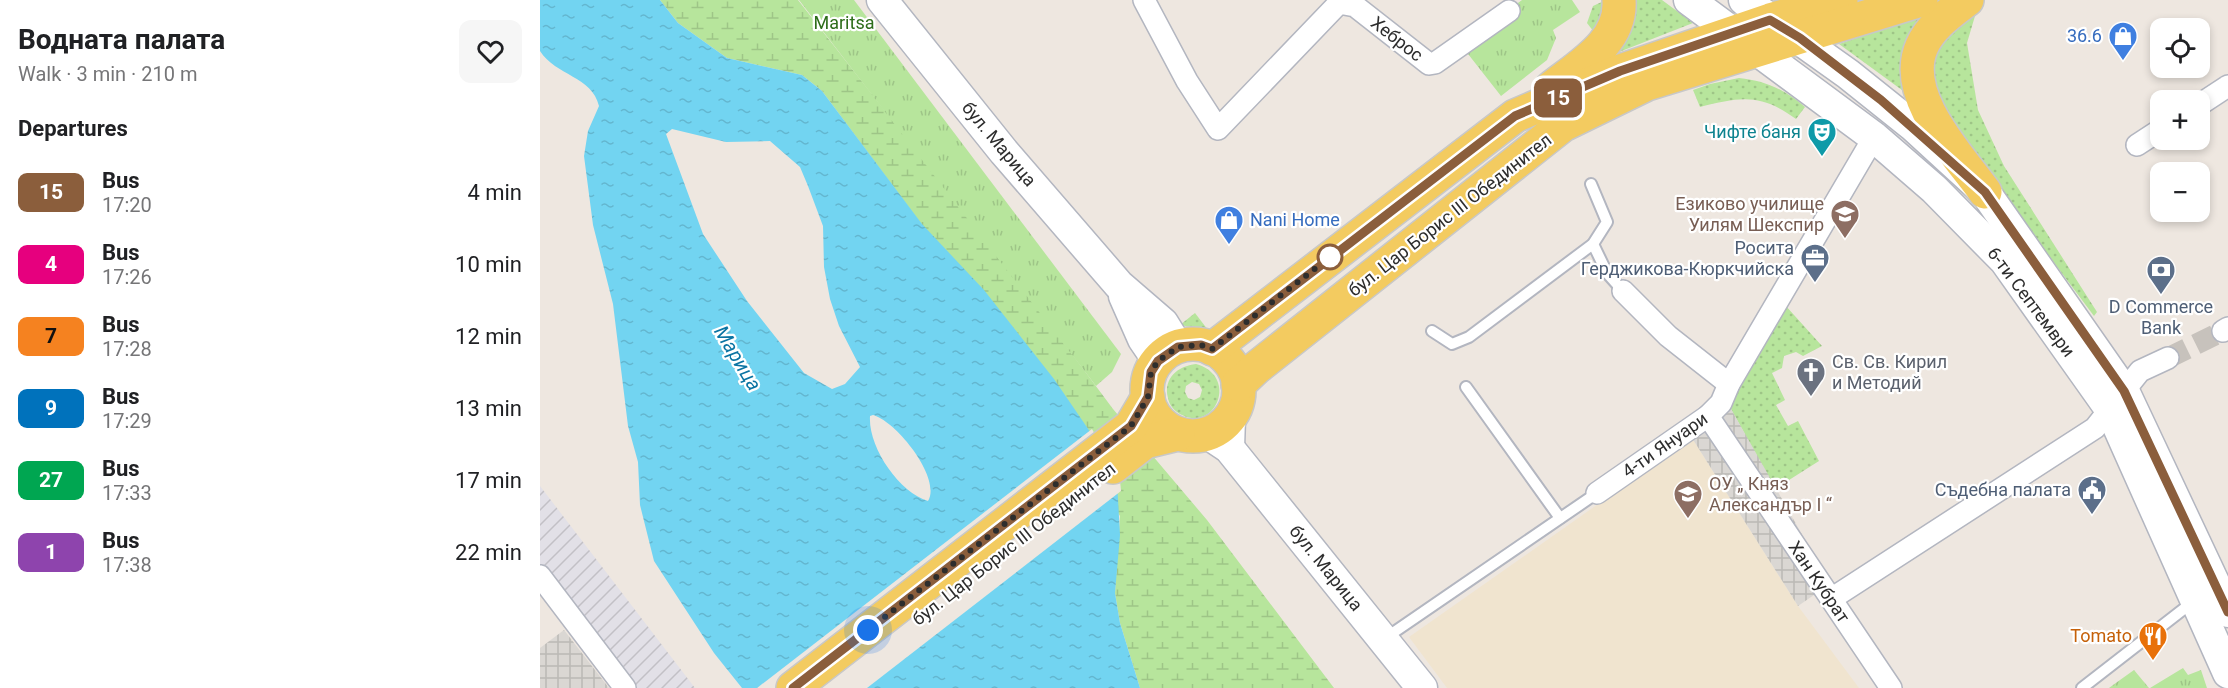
<!DOCTYPE html>
<html lang="en">
<head>
<meta charset="utf-8">
<style>
	body { margin:0; font-family:Roboto,sans-serif; background:#f6f6f6; color:#202124; height:100vh; display:flex; flex-direction:column; font-size:22px; white-space:nowrap }
	* { box-sizing:border-box; margin:0 }
	p { font-size:20px; color:#757577 }
	.icon { flex:none; width:33px; height:33px; fill:none; stroke:currentColor; stroke-width:2; stroke-linecap:round; stroke-linejoin:round }
	.map { position:relative; flex:1; overflow:hidden }
	.drawer { display:flex; flex-direction:column; background:#fff; width:540px }
	.drawer>* { flex:none }
	.badge { padding:0 12px; border-radius:9px; font-size:21px; line-height:39px }
	.controls { position:absolute; left:1610px; top:18px; display:grid; gap:12px }
	.controls a { display:grid; place-items:center; width:60px; height:60px; border-radius:12px; background:#fff; box-shadow:0 3px 9px #0003; font-size:30px }
	.you { position:absolute; width:30px; height:30px; margin:-15px; border:4px solid #fff; border-radius:50%; background:#1a73e8; box-shadow:0 0 0 9px #1a73e833 }
	.map>.badge { position:absolute; translate:-50% -50%; box-shadow:0 0 0 3px #fff }
	h2 { padding:0 18px; font-size:22px; line-height:54px }
	.round { display:grid; place-items:center; flex:none; width:63px; height:63px; border-radius:12px; background:#f6f6f6 }
	.headline { display:flex; align-items:center; justify-content:space-between; height:102px; padding:0 18px }
	h1 { font-size:28px; font-weight:700; line-height:45px }
	ul { padding:0; list-style:none }
	li { display:flex; align-items:center; gap:18px; height:72px; padding:0 18px }
	li div { flex:1 }
	li b { display:block; font-size:22px }
	li em { font-style:normal }
	li .badge { min-width:66px; font-weight:700; text-align:center }
	main { display:flex; flex:1; min-height:0 }
	.map>svg:first-child { display:block }
</style>
</head>
<body>
<main>
<section class="drawer">
<div class="headline"><div><h1>Водната палата</h1><p>Walk · 3 min · 210 m</p></div><a class="round"><svg class="icon" aria-label="heart" viewBox="0 0 24 24"><path d="M12 20l-8-8c-3-5 5-10 8-4 3-6 11-1 8 4z"/></svg></a></div>
<h2>Departures</h2>
<ul>
<li><span class="badge" style="background:#8b5e3c;color:#fff">15</span><div><b>Bus</b><p>17:20</p></div><em>4 min</em></li>
<li><span class="badge" style="background:#e6007e;color:#fff">4</span><div><b>Bus</b><p>17:26</p></div><em>10 min</em></li>
<li><span class="badge" style="background:#f58220;color:#111">7</span><div><b>Bus</b><p>17:28</p></div><em>12 min</em></li>
<li><span class="badge" style="background:#0072bc;color:#fff">9</span><div><b>Bus</b><p>17:29</p></div><em>13 min</em></li>
<li><span class="badge" style="background:#00a651;color:#fff">27</span><div><b>Bus</b><p>17:33</p></div><em>17 min</em></li>
<li><span class="badge" style="background:#8e44ad;color:#fff">1</span><div><b>Bus</b><p>17:38</p></div><em>22 min</em></li>
</ul>
</section>
<div class="map">
<svg width="1688" height="688" viewBox="0 0 1688 688">
	<defs>
		<pattern id="industrial-furrows" width="10" height="10" patternUnits="userSpaceOnUse" patternTransform="scale(1.5)"><rect width="10" height="10" fill="#e2e0e7"/><path d="M-1 1l2-2M0 10L10 0M9 11l2-2" fill="none" stroke="#c2c0c6"/></pattern>
		<pattern id="grass-dots" width="8" height="8" patternUnits="userSpaceOnUse" patternTransform="scale(1.5)"><rect width="8" height="8" fill="#b7e59c"/><path d="M2 2h.1M6 6h.1" fill="none" stroke="#9ec587" stroke-width="1.8" stroke-linecap="round"/></pattern>
		<pattern id="wetland-marsh" width="20" height="14" patternUnits="userSpaceOnUse" patternTransform="scale(1.5)"><rect width="20" height="14" fill="#b7e59c"/><path d="M1 5h8M5 5V1M11 12h8M15 12V8" fill="none" stroke="#9ec587"/></pattern>
		<pattern id="park-tufts" width="24" height="20" patternUnits="userSpaceOnUse" patternTransform="scale(1.5)"><rect width="24" height="20" fill="#b7e59c"/><path d="M3 7l-1-3M5 7V3M7 7l1-3M15 17l-1-3M17 17v-4M19 17l1-3" fill="none" stroke="#9ec587"/></pattern>
		<pattern id="plaza-grid" width="8" height="8" patternUnits="userSpaceOnUse" patternTransform="scale(1.5)"><rect width="8" height="8" fill="#dad7d3"/><path d="M0 4h8M4 0v8" fill="none" stroke="#bbb9b5"/></pattern>
		<pattern id="water-ripples" width="26" height="14" patternUnits="userSpaceOnUse" patternTransform="scale(1.5)"><rect width="26" height="14" fill="#72d4f1"/><path d="M2 4q2-2 4 0t4 0M15 11q2-2 4 0t4 0" fill="none" stroke="#63b6cf"/></pattern>
	</defs>
	<rect width="100%" height="100%" fill="#eee7e0"/>
	<!-- industrial -->
	<path fill="url(#industrial-furrows)" d="M0,486L155,688H71L0,592Z"/>
	<!-- education -->
	<path fill="#f0e4cf" d="M1152,438L1258,606L1319,688H907L869,637Z"/>
	<!-- grass -->
	<g fill="url(#grass-dots)" fill-rule="evenodd">
		<path d="M1066,0L1057,36L1047,23L1053,6Z"/>
		<path d="M1091,0H1122L1153,23L1079,52L1089,27Z"/>
		<path d="M1386,14L1366,93L1299,44Z"/>
		<path d="M1435,16L1427,43L1438,110L1464,166L1557,312L1554,316L1406,119L1386,62L1407,28Z"/>
		<path d="M1199,78C1226,81 1244,89 1265,107L1256,119C1220,93 1201,97 1160,107L1153,90L1170,84Z"/>
		<path d="M1245,305L1282,346L1263,356L1256,352L1244,356L1242,368L1232,373L1245,400L1236,405L1248,426L1258,421L1279,461L1235,489L1191,409L1199,378Z"/>
		<path d="M655,313L668,330L640,325Z"/>
		<path d="M656,364C699,376 676,432 642,415C635,412 629,405 628,398C623,378 638,366 656,364ZM652,382L659,384L662,390L660,397L654,400L648,398L645,392L646,386Z"/>
	</g>
	<!-- wetland -->
	<path fill="url(#wetland-marsh)" d="M120,0H258L455,251L573,409L667,520L794,688H600L580,623L575,593L580,516L411,257L382,225L282,91L262,75L187,58L138,23Z"/>
	<!-- park -->
	<g fill="url(#park-tufts)">
		<path d="M259,0H314L581,354L572,372L556,386Z"/>
		<path d="M982,0H1032L1040,12L1013,30L1016,38L1007,60L961,96L921,45Z"/>
		<path d="M1643,668L1648,675L1661,670L1667,688H1610Z"/>
		<path d="M1594,670L1609,688H1569L1573,685Z"/>
	</g>
	<!-- plaza -->
	<g fill="url(#plaza-grid)">
		<path d="M1191,409L1290,584L1258,606L1152,438Z"/>
		<path d="M24,630L69,688H0V648Z"/>
	</g>
	<!-- water -->
	<path fill="url(#water-ripples)" fill-rule="evenodd" d="M0,0H120L138,23L187,58L262,75L282,91L382,224L444,290L514,379L555,439L577,481L580,535L575,593L580,623L600,688H202L174,653L114,561L100,505L98,462L88,426L73,304L53,225L44,156L48,131L59,106C52,76 16,76 0,51ZM132,129L186,142L230,141L260,167L268,186L283,226L284,267L290,299L299,326L320,367L305,384L292,389L264,373L207,301L163,234L126,134ZM333,415C356,421 402,478 388,501C359,492 328,447 330,416Z"/>
	<!-- pier -->
	<path fill="#eee7e0" d="M552,429L580,480L581,491L327,688H217Z"/>
	<g fill="none" stroke-linecap="round" stroke-linejoin="round">
		<!-- street-tunnel -->
		<path stroke="#c7c2bc" stroke-width="21" stroke-dasharray="21 10" stroke-linecap="butt" d="M1628,358L1683,331"/>
		<!-- lane casing -->
		<g stroke="#b3b6c0" stroke-width="14">
			<g id="lane">
				<path d="M1053,244L1067,273L1083,291"/>
				<path d="M892,331L912,344L929,337L1053,244L1067,222L1051,184"/>
				<path d="M926,387L1020,518"/>
				<path d="M844,639L1057,493"/>
				<path d="M1542,688L1654,601"/>
			</g>
		</g>
		<!-- street casing -->
		<g stroke="#b3b6c0" stroke-width="24">
			<g id="street">
				<path d="M604,0L647,81L678,129L799,3L815,6L889,64L895,63L969,11"/>
				<path d="M1659,105L1688,86"/>
				<path d="M1597,145L1620,130"/>
				<path d="M1083,291L1128,336L1189,384"/>
				<path d="M1683,331L1688,328"/>
				<path d="M1584,391L1600,371L1628,358"/>
				<path d="M1168,416L1351,688"/>
				<path d="M1057,493L1168,416L1181,403L1189,384L1334,137"/>
				<path d="M0,576L85,688"/>
				<path d="M1291,599L1555,428L1570,409"/>
			</g>
		</g>
		<!-- secondary casing -->
		<g stroke="#b3b6c0" stroke-width="33">
			<g id="secondary">
				<path d="M342,0L464,152L579,285L623,323L638,347"/>
				<path d="M1149,0L1334,137L1394,189L1465,261L1570,409L1688,673"/>
				<path d="M1204,0L1308,74L1373,126L1445,192L1584,391L1688,612"/>
				<path d="M584,296L603,339L618,361"/>
				<path d="M668,434L689,448L882,688"/>
				<path d="M689,448L690,418"/>
			</g>
		</g>
		<!-- primary casing -->
		<g stroke="#c8c8c8" stroke-width="36">
			<g id="primary">
				<path d="M1427,0C1410,13 1391,26 1382,46C1360,95 1418,155 1445,192"/>
				<path d="M1011,88C1040,65 1082,42 1079,0"/>
				<circle cx="653" cy="390" r="46"/>
				<path d="M672,349L975,116L1080,71L1230,20L1301,0"/>
				<path d="M698,385L716,368L1023,125L1107,84L1381,0"/>
				<path d="M573,467L605,442L638,434"/>
				<path d="M253,688L591,426L608,397"/>
			</g>
		</g>
		<!-- lane -->
		<use href="#lane" stroke="#fff" stroke-width="10"/>
		<!-- street -->
		<use href="#street" stroke="#fff" stroke-width="21"/>
		<!-- secondary -->
		<use href="#secondary" stroke="#fff" stroke-width="30"/>
		<!-- primary -->
		<use href="#primary" stroke="#f3cb60" stroke-width="33"/>
	</g>
	<g fill="none" stroke-linecap="round" stroke-linejoin="round">
		<!-- line casing -->
		<g stroke="#fff" stroke-width="14">
			<path id="line" d="M253,688L591,426L608,397L611,372L618,361L638,347L661,345L672,349L975,116L1080,71L1230,20L1260,38L1341,100L1445,192L1584,391L1688,612"/>
		</g>
		<!-- line -->
		<use href="#line" stroke="#8b5e3c" stroke-width="9"/>
		<!-- walk -->
		<path stroke="#2d2d2d" stroke-width="6" stroke-dasharray="0 10.8" d="M328,630L591,426L608,397L611,372L618,361L638,347L661,345L672,349L790,257"/>
	</g>
	<!-- icons -->
	<defs>
		<g id="shop-pin" transform="scale(1.5)"><path d="M0 17L-7.5 6A9.5 9.5 0 1 1 7.5 6Z" fill="#3f7fe0" stroke="#fff"/><path d="M-5-2.5h2.3a2.7 3.5 0 0 1 5.4 0H5L5.5 6h-11ZM-1.5-2.5h3a1.5 2.3 0 0 0-3 0Z" fill="#fff"/></g>
		<g id="theatre-pin" transform="scale(1.5)"><path d="M0 17L-7.5 6A9.5 9.5 0 1 1 7.5 6Z" fill="#0f9aa8" stroke="#fff"/><path d="M-5-5.5Q0-4 5-5.5V0Q5 5 0 6Q-5 5-5 0ZM-3.3-2.5H-1v1.5H-3.3ZM1-2.5H3.3v1.5H1ZM-2.8 1Q0 5.5 2.8 1Z" fill="#fff"/></g>
		<g id="school-pin" transform="scale(1.5)"><path d="M0 17L-7.5 6A9.5 9.5 0 1 1 7.5 6Z" fill="#8d6e63" stroke="#fff"/><path d="M0-5L7-2L0 1L-7-2ZM-4 1L0 2.5L4 1V4Q0 6-4 4Z" fill="#fff"/></g>
		<g id="office-pin" transform="scale(1.5)"><path d="M0 17L-7.5 6A9.5 9.5 0 1 1 7.5 6Z" fill="#5c6f8a" stroke="#fff"/><path d="M-6-3h4V-5.5h4V-3h4V5H-6ZM-1-4.5V-3h2v-1.5ZM-6 0V1H6V0Z" fill="#fff"/></g>
		<g id="bank-pin" transform="scale(1.5)"><path d="M0 17L-7.5 6A9.5 9.5 0 1 1 7.5 6Z" fill="#5c6f8a" stroke="#fff"/><path d="M-6-4H6V4H-6ZM0-2.3a2.3 2.3 0 1 0 0 4.6a2.3 2.3 0 1 0 0-4.6Z" fill="#fff"/></g>
		<g id="church-pin" transform="scale(1.5)"><path d="M0 17L-7.5 6A9.5 9.5 0 1 1 7.5 6Z" fill="#6b7280" stroke="#fff"/><path d="M-1.2-6h2.4v3.5h3.3v2.4h-3.3V6h-2.4V-.1h-3.3v-2.4h3.3Z" fill="#fff"/></g>
		<g id="civic-pin" transform="scale(1.5)"><path d="M0 17L-7.5 6A9.5 9.5 0 1 1 7.5 6Z" fill="#5c6f8a" stroke="#fff"/><path d="M-.6-6.5H3V-4.5H.6V-3L4-1V1h2V6H-6V1h2V-1L-.6-3ZM-1.2 2.5V6h2.4V2.5Z" fill="#fff"/></g>
		<g id="restaurant-pin" transform="scale(1.5)"><path d="M0 17L-7.5 6A9.5 9.5 0 1 1 7.5 6Z" fill="#e8710a" stroke="#fff"/><path d="M-5-6h1v4h1v-4h1v4h1v-4h1v5L-1.5 .5V6h-2V.5L-5-1ZM5-6V6H3V1.5H1.5Q1.5-4 5-6Z" fill="#fff"/></g>
	</defs>
	<g fill-rule="evenodd">
		<use href="#shop-pin" x="1583" y="36"/>
		<use href="#theatre-pin" x="1282" y="132"/>
		<use href="#school-pin" x="1305" y="214"/>
		<use href="#shop-pin" x="689" y="220"/>
		<use href="#office-pin" x="1275" y="258"/>
		<use href="#bank-pin" x="1621" y="270"/>
		<use href="#church-pin" x="1271" y="372"/>
		<use href="#civic-pin" x="1552" y="490"/>
		<use href="#school-pin" x="1148" y="494"/>
		<use href="#restaurant-pin" x="1613" y="636"/>
	</g>
	<!-- markers -->
	<circle fill="#fff" stroke="#8b5e3c" stroke-width="3" cx="790" cy="257" r="12"/>
	<g text-anchor="middle" stroke-width="4.5" stroke-linejoin="round" paint-order="stroke">
		<!-- park labels -->
		<g font-size="18" fill="#2e6d1a" stroke="#fff">
			<text x="304" y="29">Maritsa</text>
		</g>
		<!-- shop labels -->
		<g font-size="18" fill="#366cbe" stroke="#fff" text-anchor="end">
			<text x="1562" y="42">36.6</text>
			<text x="710" y="226" text-anchor="start">Nani Home</text>
		</g>
		<!-- street labels -->
		<g font-size="18" fill="#2d2d2d" stroke="#fff">
			<text transform="translate(857 39) rotate(38)" y="6">Хеброс</text>
			<text transform="translate(459 144) rotate(50)" y="6">бул. Марица</text>
			<text transform="translate(910 215) rotate(-38)" y="6">бул. Цар Борис III Обединител</text>
			<text transform="translate(1491 302) rotate(53)" y="6">6-ти Септември</text>
			<text transform="translate(1125 445) rotate(-35)" y="6">4-ти Януари</text>
			<text transform="translate(474 544) rotate(-38)" y="6">бул. Цар Борис III Обединител</text>
			<text transform="translate(786 568) rotate(51)" y="6">бул. Марица</text>
			<text transform="translate(1279 582) rotate(56)" y="6">Хан Кубрат</text>
		</g>
		<!-- culture labels -->
		<g font-size="18" fill="#0d838f" stroke="#fff" text-anchor="end">
			<text x="1261" y="138">Чифте баня</text>
		</g>
		<!-- education labels -->
		<g font-size="18" fill="#785e54" stroke="#fff" text-anchor="end">
			<text x="1284" y="210">Езиково училище<tspan x="1284" dy="21">Уилям Шекспир</tspan></text>
			<text x="1169" y="490" text-anchor="start">ОУ „ Княз<tspan x="1169" dy="21">Александър I “</tspan></text>
		</g>
		<!-- service labels -->
		<g font-size="18" fill="#4e5e75" stroke="#fff" text-anchor="end">
			<text x="1254" y="254">Росита<tspan x="1254" dy="21">Герджикова-Кюркчийска</tspan></text>
			<text x="1621" y="313" text-anchor="middle">D Commerce<tspan x="1621" dy="21">Bank</tspan></text>
			<text x="1531" y="496">Съдебна палата</text>
		</g>
		<!-- worship labels -->
		<g font-size="18" fill="#5b616d" stroke="#fff" text-anchor="start">
			<text x="1292" y="368">Св. Св. Кирил<tspan x="1292" dy="21">и Методий</tspan></text>
		</g>
		<!-- food labels -->
		<g font-size="18" fill="#c56008" stroke="#fff" text-anchor="end">
			<text x="1592" y="642">Tomato</text>
		</g>
		<!-- water labels -->
		<g font-size="20" font-style="italic" fill="#0b74a3" stroke="#fff">
			<text transform="translate(198 358) rotate(59)" y="7">Марица</text>
		</g>
	</g>
</svg>
<div class="controls">
<a><svg class="icon" aria-label="locate" viewBox="0 0 24 24"><circle cx="12" cy="12" r="6"/><path d="M12 2v4M12 18v4M2 12h4M18 12h4"/></svg></a>
<a>+</a>
<a>−</a>
</div>
<div class="you" style="left:328px;top:630px"></div>
<b class="badge" style="left:1018px;top:98px;background:#8b5e3c;color:#fff">15</b>
</div>
</main>
</body>
</html>
